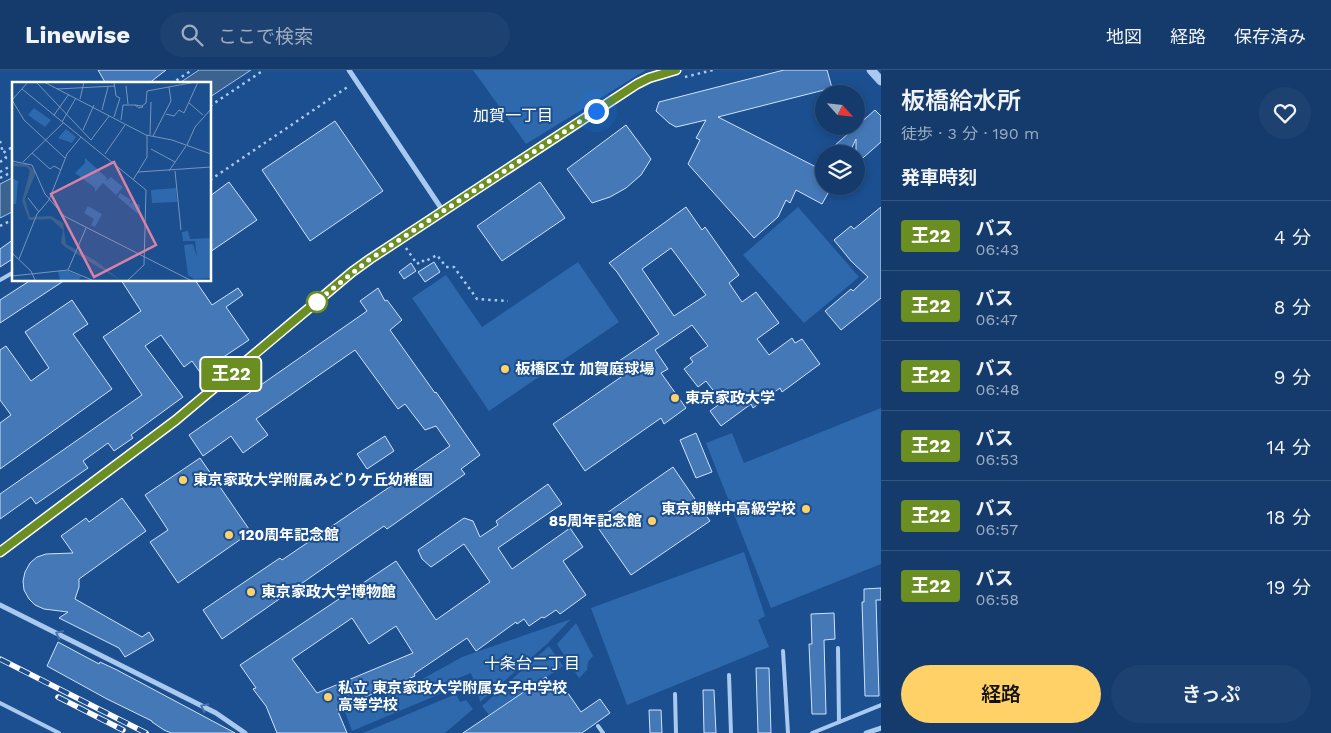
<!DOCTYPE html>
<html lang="ja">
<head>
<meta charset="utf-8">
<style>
	body { margin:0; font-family:"Work Sans","Noto Sans JP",sans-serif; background:#1d4271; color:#f1f3f6; height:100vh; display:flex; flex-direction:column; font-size:19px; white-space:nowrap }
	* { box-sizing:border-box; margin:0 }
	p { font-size:16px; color:#9dadc1 }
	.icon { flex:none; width:28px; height:28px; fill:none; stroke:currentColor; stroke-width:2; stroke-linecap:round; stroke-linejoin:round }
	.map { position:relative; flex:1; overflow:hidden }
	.drawer { display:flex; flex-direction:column; background:#143b6b; width:450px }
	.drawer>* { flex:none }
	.badge { padding:0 10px; border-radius:4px; font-size:18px; line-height:32px }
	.needle { width:32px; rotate:117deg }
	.buttons { position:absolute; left:815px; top:15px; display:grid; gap:10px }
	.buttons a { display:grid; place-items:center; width:50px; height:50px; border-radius:50%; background:#143b6b; box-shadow:0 2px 8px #0003,0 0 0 1px #33557e; font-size:25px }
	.you { position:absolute; width:25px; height:25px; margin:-12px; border:4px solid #fff; border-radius:50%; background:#1a73e8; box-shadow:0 0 0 8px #1a73e833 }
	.map>.badge { position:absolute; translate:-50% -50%; box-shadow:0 0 0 2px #fff }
	h2 { padding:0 20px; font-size:19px; line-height:45px }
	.round { display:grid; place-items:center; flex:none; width:52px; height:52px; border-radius:26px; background:#1d4271 }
	.overview { display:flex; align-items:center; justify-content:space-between; height:85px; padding:0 20px }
	h1 { font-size:24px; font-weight:600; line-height:38px }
	.button { display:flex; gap:10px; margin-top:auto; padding:10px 20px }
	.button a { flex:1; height:58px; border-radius:30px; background:#ffd166; color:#111; font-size:20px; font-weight:600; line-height:58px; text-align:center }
	.button a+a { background:#1d4271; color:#f1f3f6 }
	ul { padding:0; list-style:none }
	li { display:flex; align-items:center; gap:15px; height:70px; padding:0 20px; border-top:1px solid #33557e }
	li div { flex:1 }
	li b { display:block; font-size:19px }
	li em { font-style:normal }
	li .badge { min-width:55px; font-weight:700; text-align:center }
	header { display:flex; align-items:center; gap:30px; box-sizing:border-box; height:70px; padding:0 25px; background:#143b6b; border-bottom:1px solid #33557e }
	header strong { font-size:24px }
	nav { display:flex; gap:28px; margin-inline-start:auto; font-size:18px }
	.search { width:350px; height:45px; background:#1d4271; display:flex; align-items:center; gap:12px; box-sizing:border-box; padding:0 18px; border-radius:28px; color:#9dadc1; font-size:19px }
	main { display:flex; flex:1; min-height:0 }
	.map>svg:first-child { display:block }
</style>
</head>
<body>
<header>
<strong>Linewise</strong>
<div class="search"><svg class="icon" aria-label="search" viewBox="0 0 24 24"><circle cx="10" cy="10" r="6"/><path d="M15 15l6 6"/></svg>ここで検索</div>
<nav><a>地図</a><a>経路</a><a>保存済み</a></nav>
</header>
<main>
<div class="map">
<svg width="881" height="663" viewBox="0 0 881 663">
	<rect width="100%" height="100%" fill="#1b4f8f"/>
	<!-- green -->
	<g fill="#2e69ad">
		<path d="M473,0H646L526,74Z"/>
		<path d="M798,137L859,207L804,253L743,185Z"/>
		<path d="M578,192L619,252L489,341L412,228L446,205L482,257Z"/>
		<path d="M881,338V494L771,538L706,373L732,363L744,393Z"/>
		<path d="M744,482L765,546L758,550L769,577L627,635L591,538Z"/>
		<path d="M571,549L547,574L480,632L478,622L471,603L451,611L454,618L352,661L345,642L417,612L462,587Z"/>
		<path d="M576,553L593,586L588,592L587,600L579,608L557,574Z"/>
		<path d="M549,576L563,596L489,645L482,636Z"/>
		<path d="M456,624L460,632L466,630L473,639L445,663H363Z"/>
	</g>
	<!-- water -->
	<g fill="#3c6290" stroke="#9cc4f0">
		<path d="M199,0H251L210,27V14H178Z"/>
		<path d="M14,107V141L0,148V114Z"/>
	</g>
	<!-- building -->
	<g fill="#4478b7" stroke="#cfe3fa" fill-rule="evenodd">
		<path d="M98,0H166L148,14H106Z"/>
		<path d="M784,0H827L832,18L718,47L824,101V116H832L822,134L796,120L790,133L786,130L778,147L754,168L688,94L700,70L696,68L706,50L676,57L669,53L656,41L659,32Z"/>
		<path d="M875,40L881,46V72L856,94V69L849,84H825Z"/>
		<path d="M335,51L383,121L310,171L262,100Z"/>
		<path d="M626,55L651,89L641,105L626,118L610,127L592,133L567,99Z"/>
		<path d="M229,112L257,150L210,182V126Z"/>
		<path d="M540,112L565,148L502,191L477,156Z"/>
		<path d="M686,137L702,160L705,157L739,205L729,213L742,232L756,222L779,253L757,269L769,285L792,268L795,273L802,269L820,294L782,322L780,318L753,338L751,334L721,356L710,341L722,332L706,311L698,317L684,299L693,292L690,288L708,276L692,255L655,280L668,299L661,303L686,338L664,354L661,348L585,401L553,354L624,305L616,293L659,264L617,202L609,193ZM671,178L706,225L674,246L642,199Z"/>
		<path d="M881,137V228L841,260L825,241L851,219L853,221L868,207L851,191L834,170L851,156L854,159Z"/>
		<path d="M14,169V188L0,197V179Z"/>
		<path d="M434,192L440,202L425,212L418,202Z"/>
		<path d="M411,193L416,201L404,209L399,202Z"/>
		<path d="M31,210H65L0,253V230Z"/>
		<path d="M121,210H195L212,235L238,218L243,225L226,237L249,270L216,292L220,298L204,308L192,291L184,297L161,265L145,276L183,327L131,365L133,368L114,381L108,373L83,391L88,398L36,434L31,427L0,449V424L142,325L103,267L141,241Z"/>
		<path d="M378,218L385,231L387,230L402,250L390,260L435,323L436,322L480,385L461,399L465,404L387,459L384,456L222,569L203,540L280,488L282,490L450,376L436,356L425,360L405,334L398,339L355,280L256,349L268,365L243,383L231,366L203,386L189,365L367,241L360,231Z"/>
		<path d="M72,230L88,254L73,264L112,319L0,399V353L11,345L0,330V280L6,276L31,311L49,298L25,262Z"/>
		<path d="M696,363L712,402L696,408L680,370Z"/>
		<path d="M385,366L394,381L367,399L357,384Z"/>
		<path d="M200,388L251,462L178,513L150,472L168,460L145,425Z"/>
		<path d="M673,397L710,451L631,505L594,452Z"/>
		<path d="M548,414L562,434L498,478L512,499L570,458L583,477L563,491L586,525L560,544L556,540L544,548L542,547L529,556L524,549L517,554L516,552L476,581L467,568L414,604L415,606L337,639L347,663H277L266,636L253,619L256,618L240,595L396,491L436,550L490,512L464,474L431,497L422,489L418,480L464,448L473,451L480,467L498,455L496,451ZM352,548L369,574L396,556L413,583L317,623L292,589Z"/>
		<path d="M122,428L146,461L79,509V517L75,529L142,567L149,562L154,570L125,587L119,578L59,548L68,542L44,539L35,535L29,529L24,520L23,511L25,502L30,493L37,487L46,484L73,483L61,466L86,448L89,452Z"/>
		<path d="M881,518V530H876L879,626H865L862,532H864V519Z"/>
		<path d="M834,543L835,569L824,570L826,644H812L809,574H812L811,544Z"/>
		<path d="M58,572L99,594L100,592L117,600L235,663H171L164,660L152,652V651L107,629L47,596Z"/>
		<path d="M756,598H769L771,663H758Z"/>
		<path d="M546,607L553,618L561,613L581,642L600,629L610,643L582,663H463Z"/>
		<path d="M703,620H714L716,663H704Z"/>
		<path d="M649,640H661L662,663H650Z"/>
	</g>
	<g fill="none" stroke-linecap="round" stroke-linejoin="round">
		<!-- path -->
		<g stroke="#a9c9ee" stroke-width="2.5" stroke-dasharray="2.5 4" stroke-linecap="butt">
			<path d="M685,7L713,0"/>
			<path d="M171,14L192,0"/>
			<path d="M210,36L264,0"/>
			<path d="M0,71L3,83L14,76"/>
			<path d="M0,92L6,88L3,83"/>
			<path d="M0,102L14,94"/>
			<path d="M0,108L14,101"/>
			<path d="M210,110L349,16"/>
			<path d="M0,156L14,149"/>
			<path d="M406,178L417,194L422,190L424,192L437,185L446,197H454L477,229L508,231"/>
		</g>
		<!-- service -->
		<g stroke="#a9c9ee" stroke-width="4">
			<path d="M0,210L14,202"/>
			<path d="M838,578L839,652"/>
			<path d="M783,581L788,663"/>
			<path d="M729,605L731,663"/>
			<path d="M675,624L676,663"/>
			<path d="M0,633L59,663"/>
			<path d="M598,656L603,663"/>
			<path d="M812,663L881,635"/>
		</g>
		<!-- minor -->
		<g stroke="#a9c9ee" stroke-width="5">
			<path d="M349,0L443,141"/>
			<path d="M0,535L216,643L245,663"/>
			<path d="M866,663L881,658"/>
		</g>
		<!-- tertiary -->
		<g stroke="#a9c9ee" stroke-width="9">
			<path d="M871,0L881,11"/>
			<path d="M0,482L176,350L352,202L370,189L637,14L649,8L677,0"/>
		</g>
		<!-- rail casing -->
		<g stroke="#fff" stroke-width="5.5">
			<g id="rail">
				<path d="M0,589L146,663"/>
				<path d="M58,627L123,660"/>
			</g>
		</g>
		<!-- rail -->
		<use href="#rail" stroke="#1b4f8f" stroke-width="4" stroke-dasharray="11" stroke-linecap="butt"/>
	</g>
	<!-- one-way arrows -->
	<defs><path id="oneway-chevron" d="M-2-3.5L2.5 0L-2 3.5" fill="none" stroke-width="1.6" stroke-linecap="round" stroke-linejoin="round" transform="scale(1.25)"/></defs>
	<g stroke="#4674ac">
		<use href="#oneway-chevron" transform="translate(59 564) rotate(-154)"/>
		<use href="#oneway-chevron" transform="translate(204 637) rotate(-154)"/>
	</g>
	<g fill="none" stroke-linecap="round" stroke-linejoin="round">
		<!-- line casing -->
		<g stroke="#fff" stroke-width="11">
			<path id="line" d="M0,482L176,350L352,202L370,189L637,14L649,8L676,0"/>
		</g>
		<!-- line -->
		<use href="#line" stroke="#6b8e23" stroke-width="8"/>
		<!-- walk -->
		<path stroke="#fff" stroke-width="5" stroke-dasharray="0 9" d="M317,232L311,236L370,189L596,41"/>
	</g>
	<!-- markers -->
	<circle fill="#fff" stroke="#6b8e23" stroke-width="2.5" cx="317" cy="232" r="10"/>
	<g fill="#ffd166" stroke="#1b4f8f" stroke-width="2">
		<circle cx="505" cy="299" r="5"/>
		<circle cx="675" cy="328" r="5"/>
		<circle cx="183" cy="410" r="5"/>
		<circle cx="806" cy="439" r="5"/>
		<circle cx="652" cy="451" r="5"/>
		<circle cx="229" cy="465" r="5"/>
		<circle cx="251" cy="522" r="5"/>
		<circle cx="328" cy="627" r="5"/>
	</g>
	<g text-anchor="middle" stroke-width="4" stroke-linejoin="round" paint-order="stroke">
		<!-- poi labels -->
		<g font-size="15" font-weight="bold" fill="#fff" stroke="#1b4f8f" text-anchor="start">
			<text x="515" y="304">板橋区立 加賀庭球場</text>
			<text x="685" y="333">東京家政大学</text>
			<text x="193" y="415">東京家政大学附属みどりケ丘幼稚園</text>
			<text x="796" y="444" text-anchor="end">東京朝鮮中高級学校</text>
			<text x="642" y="456" text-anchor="end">85周年記念館</text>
			<text x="239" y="470">120周年記念館</text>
			<text x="261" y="527">東京家政大学博物館</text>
			<text x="338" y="623">私立 東京家政大学附属女子中学校<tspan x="338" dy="17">高等学校</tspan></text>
		</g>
		<!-- neighbourhood labels -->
		<g font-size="16" fill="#fff" stroke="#1b4f8f">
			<text x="513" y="51">加賀一丁目</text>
			<text x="532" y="599">十条台二丁目</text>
		</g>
	</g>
	<!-- overview -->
	<g transform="translate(12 12)">
		<rect width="199" height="199" fill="#1b4f8f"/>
		<path d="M22,26L39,38L33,45L16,33ZM54,47L64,55L60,61L46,56ZM73,76L95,96L94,99L99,95L111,105L104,113L91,101L83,110V106L63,91L73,81ZM0,96L6,99L4,122H0ZM164,106L165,120L140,121L139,108ZM108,111L119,118L117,123L119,120L128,123V130L126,132L106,115ZM76,124L90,132L83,145L79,143L82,137L72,131ZM176,149L178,157L199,156V196L182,197L176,193L172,163L181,162L185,175L183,159H171L170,150ZM46,189H56L69,194L67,198H48Z" fill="#2e69ad"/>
		<path d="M0,81L15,82L24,90L13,117L18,135L39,134L51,141L54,162L84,179L108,198L53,165L49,161L51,148L39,137L17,138L10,119L18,89L15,85L0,84Z" fill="#3c6290"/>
		<path fill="none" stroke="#7695bc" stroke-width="1" d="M32,0L134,53L160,58L199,72M102,0L104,14L108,16L102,35M25,1L79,58L97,34M114,4L116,22M10,7L134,108L132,183L116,198M45,7L103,4M68,17L72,0M0,18L12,38L53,76M0,18L16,0M177,21L191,33M123,23L130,24L131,25L127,26ZM130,24L134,21L135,9L184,0M90,28L96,5M154,32L162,34L167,28L172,31L186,0M42,33L57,12M109,38L111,23H123M50,40L64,16M71,48L82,23M138,53L139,20M141,54L159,19L157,5M175,63L183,45L199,27M139,67L163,80M20,71L38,87L42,84L49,88M93,72L113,43M0,79L20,83L33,112L52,134L178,198M11,80L51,41M157,89L174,64M163,89L169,148M126,90L199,85M121,98L135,75V53M16,116L27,130M0,171L19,189L23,198M7,177L25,132L37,118L55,72L69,55M56,188L74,146M0,194L56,188L80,198"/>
		<path fill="#dd80a5" fill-opacity="0.15" stroke="#dd80a5" stroke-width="2.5" d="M102,80L144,163L82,195L39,112Z"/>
		<rect width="199" height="199" fill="none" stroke="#fff" stroke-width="2.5"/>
	</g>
</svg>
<div class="buttons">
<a><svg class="needle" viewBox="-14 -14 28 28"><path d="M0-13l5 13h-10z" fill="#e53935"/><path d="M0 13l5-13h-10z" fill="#9dadc1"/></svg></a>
<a><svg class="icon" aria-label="layers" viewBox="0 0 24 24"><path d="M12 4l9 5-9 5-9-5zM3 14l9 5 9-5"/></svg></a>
</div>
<div class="you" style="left:596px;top:41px"></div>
<b class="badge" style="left:231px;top:304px;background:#6b8e23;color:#fff">王22</b>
</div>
<section class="drawer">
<div class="overview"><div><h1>板橋給水所</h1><p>徒歩 · 3 分 · 190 m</p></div><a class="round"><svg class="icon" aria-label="heart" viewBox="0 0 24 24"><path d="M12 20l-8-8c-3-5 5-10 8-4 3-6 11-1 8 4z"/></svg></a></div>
<h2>発車時刻</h2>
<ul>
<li><span class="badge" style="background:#6b8e23;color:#fff">王22</span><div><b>バス</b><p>06:43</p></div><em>4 分</em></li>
<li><span class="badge" style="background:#6b8e23;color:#fff">王22</span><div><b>バス</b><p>06:47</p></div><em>8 分</em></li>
<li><span class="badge" style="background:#6b8e23;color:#fff">王22</span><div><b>バス</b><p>06:48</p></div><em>9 分</em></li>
<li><span class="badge" style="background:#6b8e23;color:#fff">王22</span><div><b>バス</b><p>06:53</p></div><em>14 分</em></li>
<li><span class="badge" style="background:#6b8e23;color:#fff">王22</span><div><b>バス</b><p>06:57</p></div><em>18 分</em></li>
<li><span class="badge" style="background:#6b8e23;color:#fff">王22</span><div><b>バス</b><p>06:58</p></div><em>19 分</em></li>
</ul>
<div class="button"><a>経路</a><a>きっぷ</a></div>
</section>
</main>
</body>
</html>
